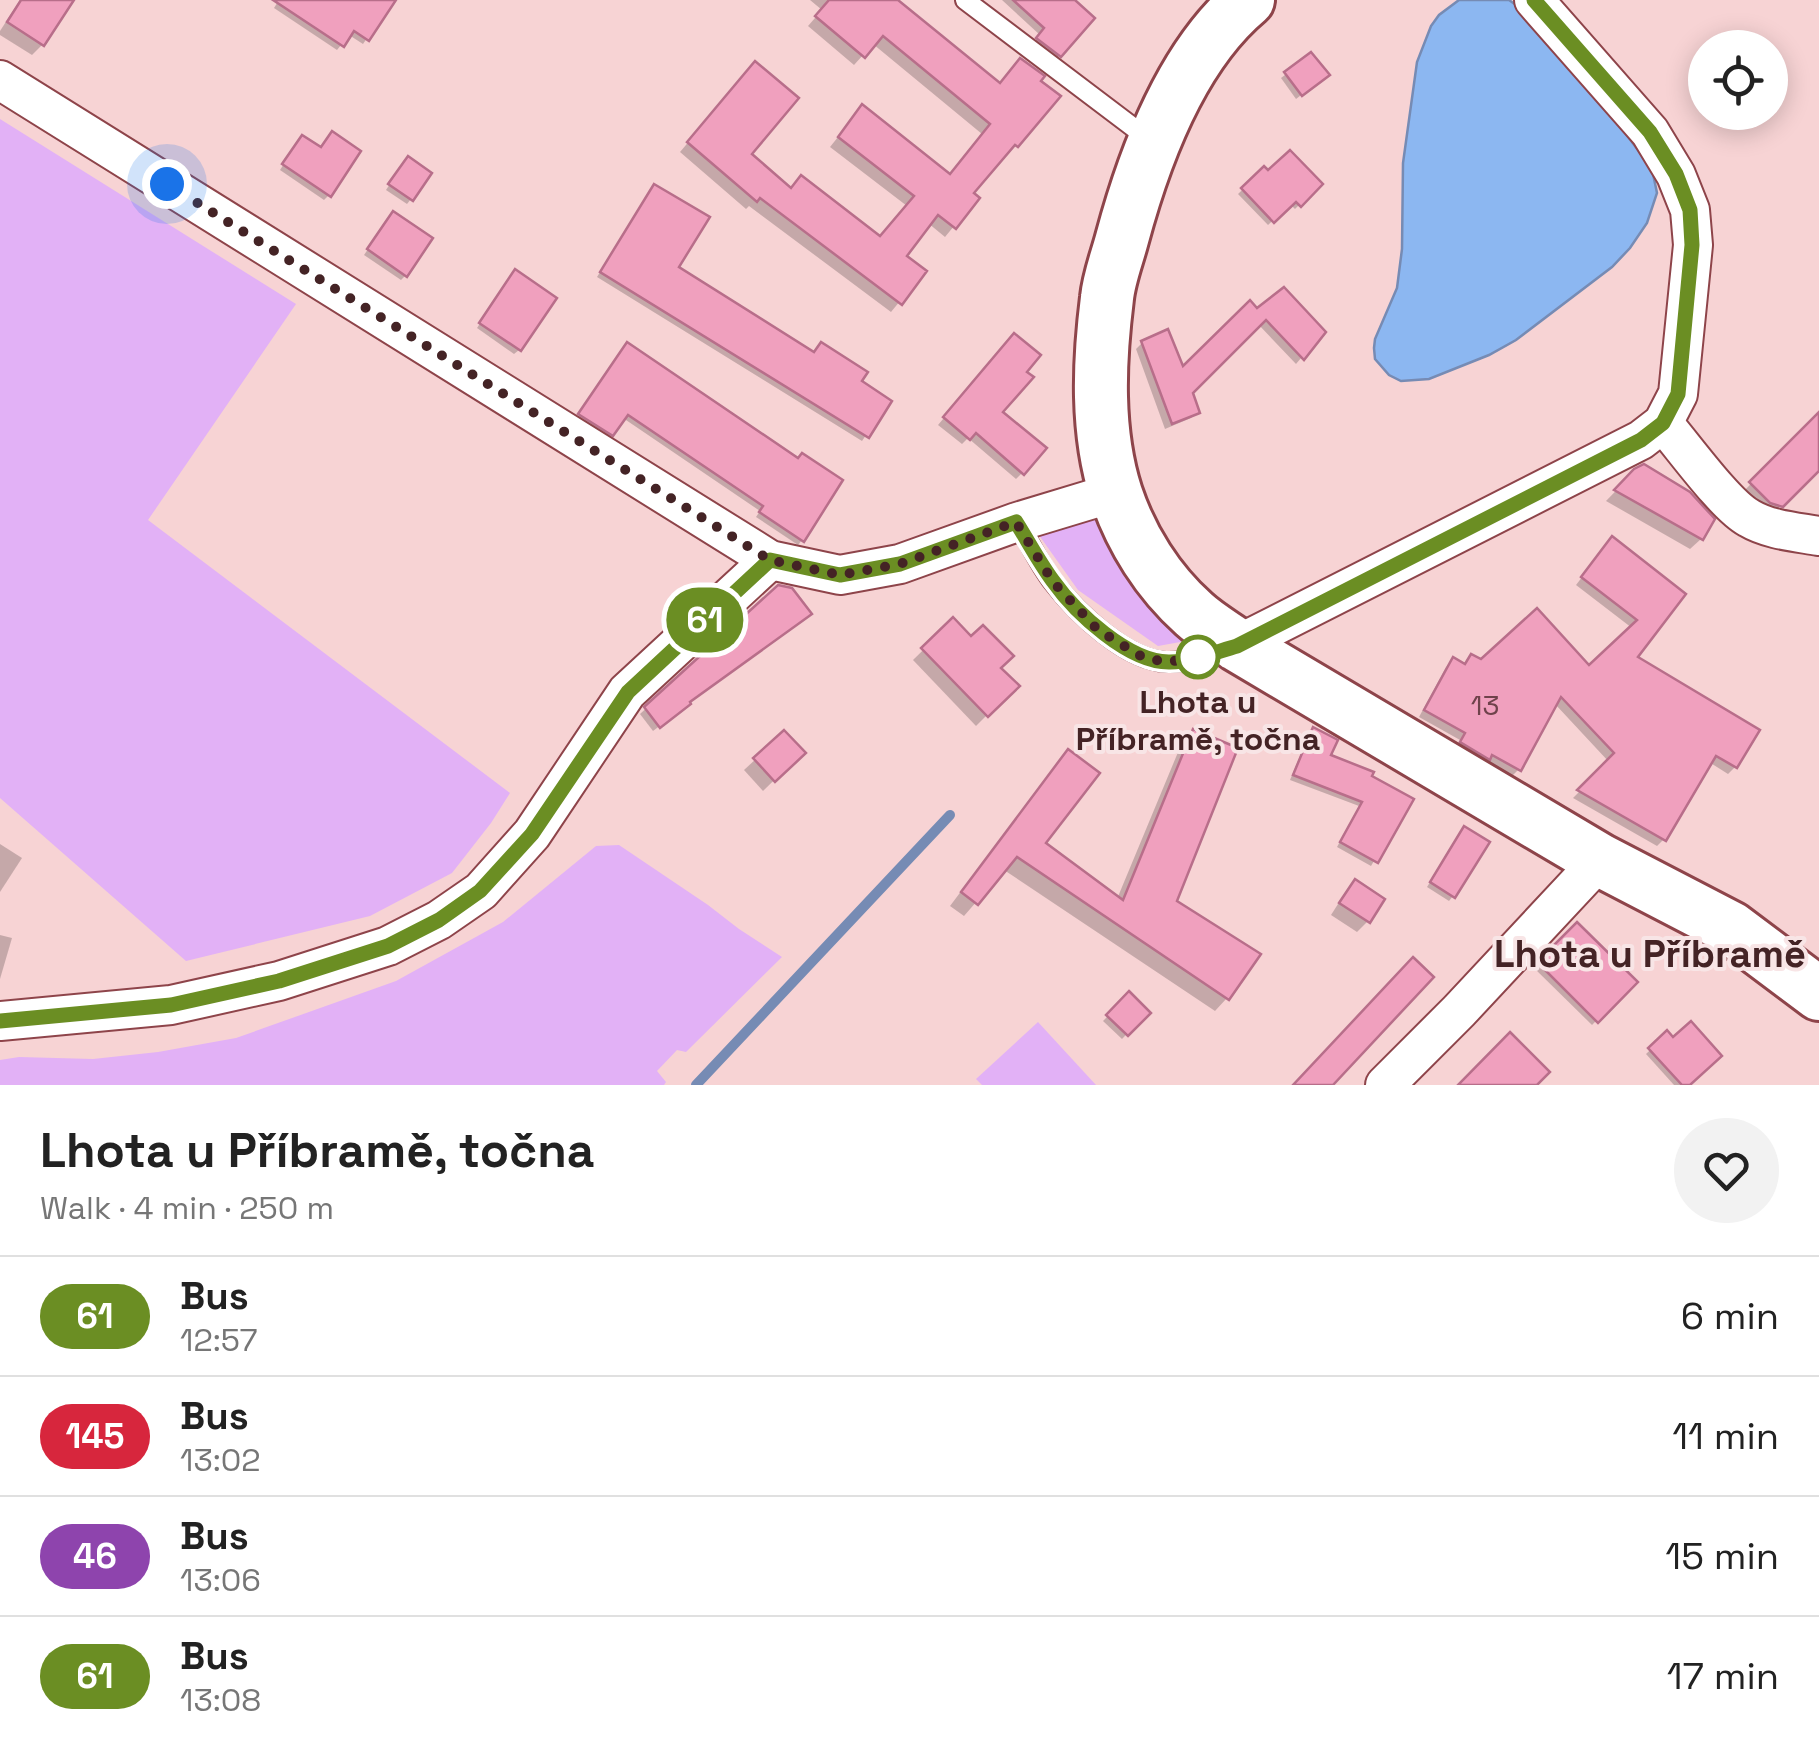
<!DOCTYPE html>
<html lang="en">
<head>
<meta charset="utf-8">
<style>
	body { margin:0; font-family:"Space Grotesk",sans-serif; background:#f2f2f2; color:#222; height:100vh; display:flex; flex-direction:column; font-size:38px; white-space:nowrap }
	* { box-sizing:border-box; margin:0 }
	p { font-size:32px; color:#767676 }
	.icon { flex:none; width:55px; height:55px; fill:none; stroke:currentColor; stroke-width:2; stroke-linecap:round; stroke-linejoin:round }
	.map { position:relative; height:1085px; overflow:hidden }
	.side { display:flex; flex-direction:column; background:#fff; flex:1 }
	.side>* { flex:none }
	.badge { padding:0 20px; border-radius:32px; font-size:35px; line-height:65px }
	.tools { position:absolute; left:1688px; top:30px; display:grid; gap:20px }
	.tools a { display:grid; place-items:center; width:100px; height:100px; border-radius:50%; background:#fff; box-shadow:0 5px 25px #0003; font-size:50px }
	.you { position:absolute; width:50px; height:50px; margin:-25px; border:8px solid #fff; border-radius:50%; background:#1a73e8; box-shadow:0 0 0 15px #1a73e833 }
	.map>.badge { position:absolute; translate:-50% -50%; box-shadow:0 0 0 5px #fff }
	.round { display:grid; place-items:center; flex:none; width:105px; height:105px; border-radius:52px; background:#f2f2f2 }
	.summary { display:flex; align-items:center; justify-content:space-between; height:170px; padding:0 40px }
	h1 { font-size:48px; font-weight:700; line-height:75px }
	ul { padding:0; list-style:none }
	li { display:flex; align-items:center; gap:30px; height:120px; padding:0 40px; border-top:2px solid #e0e0e0 }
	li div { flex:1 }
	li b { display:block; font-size:38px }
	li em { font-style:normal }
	li .badge { min-width:110px; font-weight:700; text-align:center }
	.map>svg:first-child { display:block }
</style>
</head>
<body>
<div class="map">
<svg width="1819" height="1085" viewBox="0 0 1819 1085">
	<rect width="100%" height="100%" fill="#f7d3d4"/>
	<!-- green -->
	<g fill="#e2b1f6">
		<path d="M0,119L296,304L148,520L510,793L491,823L452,873L370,916L186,961L0,798Z"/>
		<path d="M1097,518L1140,585L1197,639L1158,646L1078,590L1036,531Z"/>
		<path d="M619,845L708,905L739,929L782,957L686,1052L677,1050L657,1071L666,1082L664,1085H0V1060L19,1057L93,1059L158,1052L236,1038L396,981L503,922L596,846Z"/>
		<path d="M1038,1022L1096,1085H982L976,1079Z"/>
	</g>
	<!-- water -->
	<path fill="#8cb7f1" stroke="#768bb4" stroke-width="2.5" d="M1459,0H1509L1516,5L1626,134L1652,169L1657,193L1647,223L1630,248L1612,267L1516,340L1489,355L1429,379L1401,381L1389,375L1375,359L1374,348L1375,339L1397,288L1402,249L1403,163L1417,62L1431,26L1439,15Z"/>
	<!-- shadow -->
	<g fill="#0003">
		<path d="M20,0H71L42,45L32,55L0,35V31Z"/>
		<path d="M279,0H393L363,44L349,35L337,50L274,8Z"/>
		<path d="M810,0H843L1016,145L1007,154L1005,153L971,194L977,198L945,237L928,223L903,256L924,272L891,312L749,206L746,209L680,152L746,74L748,155L790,190L880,238L907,206L830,147L854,117L949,176L982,134L873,44L854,65L808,26L822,10Z"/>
		<path d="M1002,0H1070L1092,18L1054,61L1032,45L1040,35Z"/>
		<path d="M1311,55L1322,79L1296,99L1281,78Z"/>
		<path d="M298,142L329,195L324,200L280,170Z"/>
		<path d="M403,164L411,199L407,204L386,190Z"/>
		<path d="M1264,169L1320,184L1295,209L1290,204L1268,225L1238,194Z"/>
		<path d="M650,192L675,267L889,401L862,441L597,277Z"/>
		<path d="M389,219L406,275L401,280L364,255Z"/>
		<path d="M511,277L519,350L514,354L477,328Z"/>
		<path d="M1256,311L1323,332L1296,364L1258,324L1190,392L1197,412L1191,418L1165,429L1136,349L1142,343L1182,370Z"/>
		<path d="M1008,342L1000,412L1022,473L1016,479L968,438L962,444L938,425Z"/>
		<path d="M623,350L802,540L798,545L756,517L760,511L623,418L607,439L576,419Z"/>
		<path d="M1819,415V467L1765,522L1735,500Z"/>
		<path d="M1635,471L1701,539L1690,549L1606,501Z"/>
		<path d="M1605,547L1683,594L1634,657L1735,767L1728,774L1709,762L1664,839L1657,846L1573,798L1609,762L1555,704L1519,769L1512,776L1485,762L1454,750L1460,740L1419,717L1446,667L1454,660L1465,664L1472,657L1481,662L1589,669L1632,628L1576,585Z"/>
		<path d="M774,590L682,709L653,731L640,714Z"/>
		<path d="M953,621L1016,686L976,726L913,660Z"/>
		<path d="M1314,730L1327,756L1410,800L1371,866L1337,847L1359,806L1290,780L1309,734Z"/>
		<path d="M1194,732L1174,902L1227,998L1215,1011L1004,870L964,916L950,906L1056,765L1069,752L1042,844L1117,899L1181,745Z"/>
		<path d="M784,733L802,753L763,791L744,770Z"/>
		<path d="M1460,834L1453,896L1449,901L1427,887Z"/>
		<path d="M0,844L22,858L0,892Z"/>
		<path d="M1355,882L1368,921L1357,932L1331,915L1345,893Z"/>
		<path d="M1577,925L1634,982L1592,1025L1534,968Z"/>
		<path d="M0,935L12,938L0,979Z"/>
		<path d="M1129,995L1147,1013L1122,1039L1103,1021Z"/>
		<path d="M1667,1034L1672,1040L1687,1085H1674L1646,1054Z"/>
	</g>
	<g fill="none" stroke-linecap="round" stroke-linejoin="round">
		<!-- stream -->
		<path stroke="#768bb4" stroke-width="10" d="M696,1085L950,815"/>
	</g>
	<!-- building -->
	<g fill="#f0a0be" stroke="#b86e8a" stroke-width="2.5">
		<path d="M21,0H74L44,46L7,22Z"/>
		<path d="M273,0H396L369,41L354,31L344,47Z"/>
		<path d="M829,0H898L1000,83L1020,58L1045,76L1041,81L1061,96L1018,147L1015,145L974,193L980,198L956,229L938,215L907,256L927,271L902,305L760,198L757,202L687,142L755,61L799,98L752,154L791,188L801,175L880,236L914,196L838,137L862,104L950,174L990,124L883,36L865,58L815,16Z"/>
		<path d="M1013,0H1075L1095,18L1061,57L1036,38L1044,28Z"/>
		<path d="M1311,52L1330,75L1302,96L1284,72Z"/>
		<path d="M332,131L361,151L331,197L282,164L302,135L321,147Z"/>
		<path d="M1290,150L1323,184L1301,207L1296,202L1274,223L1241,188L1264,166L1268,170Z"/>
		<path d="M408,156L432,173L413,201L388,184Z"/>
		<path d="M654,184L710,217L679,267L814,352L821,342L868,372L862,381L892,401L869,438L600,272Z"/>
		<path d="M393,211L433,238L407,277L367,249Z"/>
		<path d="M515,269L557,298L521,351L479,323Z"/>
		<path d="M1284,287L1326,332L1304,360L1266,320L1193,393L1200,413L1172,424L1141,341L1168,329L1183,366L1250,300L1257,308Z"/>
		<path d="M1014,333L1041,355L1027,372L1034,377L1003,412L1047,448L1024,475L976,433L970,440L943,417Z"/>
		<path d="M627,342L798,458L802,453L843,480L804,542L759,512L763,506L628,415L613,436L578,414Z"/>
		<path d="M1819,412V471L1783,507L1770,503L1749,482Z"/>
		<path d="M1644,464L1690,492L1715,519L1703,540L1614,490L1634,469Z"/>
		<path d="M1612,536L1686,594L1638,657L1760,730L1737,768L1716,756L1666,841L1577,790L1614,753L1561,697L1521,771L1492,755L1490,760L1460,742L1465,733L1424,710L1453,657L1465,664L1471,654L1481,659L1537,608L1589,665L1637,620L1581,577Z"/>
		<path d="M778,585L792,588L812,614L690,702L691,704L660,728L644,707Z"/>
		<path d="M953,617L971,636L983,625L1014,656L1001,668L1020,686L988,717L921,648Z"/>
		<path d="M1313,727L1338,740L1331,755L1374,772L1372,776L1414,799L1378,863L1340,842L1362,802L1293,775Z"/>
		<path d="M1193,729L1238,748L1177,901L1261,954L1229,1000L1017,857L978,905L961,892L1068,749L1100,773L1046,843L1123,900Z"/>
		<path d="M784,730L806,753L775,782L753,758Z"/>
		<path d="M1464,826L1490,842L1455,898L1430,882Z"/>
		<path d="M1355,879L1385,899L1370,923L1339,903Z"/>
		<path d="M1577,922L1638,982L1598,1023L1537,962Z"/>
		<path d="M1413,957L1434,977L1333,1085H1293Z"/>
		<path d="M1129,991L1151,1013L1128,1036L1106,1015Z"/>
		<path d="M1691,1021L1722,1056L1690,1085H1682L1648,1048L1667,1030L1673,1037Z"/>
		<path d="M1510,1032L1550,1072L1537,1085H1458Z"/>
	</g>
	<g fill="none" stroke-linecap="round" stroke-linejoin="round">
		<!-- lane casing -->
		<g stroke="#8e444a" stroke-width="22">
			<g id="lane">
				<path d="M965,0L1150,140"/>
				<path d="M1017,522C1029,541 1039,564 1053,582C1077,613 1126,660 1166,662C1186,663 1208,654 1227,648"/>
			</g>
		</g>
		<!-- street casing -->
		<g stroke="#8e444a" stroke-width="42">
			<g id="street">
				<path d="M0,80L770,560L840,575L900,564L1017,522L1116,492"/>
				<path d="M1663,423C1683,446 1725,505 1749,518C1769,530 1796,532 1819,536"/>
				<path d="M1237,645L1641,440L1663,423L1678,394L1693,245L1690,210L1676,175L1650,132L1534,0"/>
				<path d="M0,1021L171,1005L279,981L388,946L439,920L481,891L532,834L627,692L770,560"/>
				<path d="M1385,1085L1459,1011L1600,860"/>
			</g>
		</g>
		<!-- secondary casing -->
		<g stroke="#8e444a" stroke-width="58">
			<path id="secondary" d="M1248,0C1181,56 1144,157 1122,239C1117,258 1109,278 1107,298C1099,362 1096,432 1116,494C1131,539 1158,582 1194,614C1207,626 1223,635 1237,645L1600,860L1731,928L1819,994"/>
		</g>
		<!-- lane -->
		<use href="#lane" stroke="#fff" stroke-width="18"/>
		<!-- street -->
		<use href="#street" stroke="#fff" stroke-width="38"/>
		<!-- secondary -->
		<use href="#secondary" stroke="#fff" stroke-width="52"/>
	</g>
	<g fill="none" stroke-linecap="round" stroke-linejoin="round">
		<!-- line casing -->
		<g stroke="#fff" stroke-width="22">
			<path id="line" d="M0,1021L171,1005L279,981L388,946L439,920L480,891L532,834L628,692L770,560L840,575L900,564L1016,522C1028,541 1039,562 1053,581C1075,612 1129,663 1170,662C1192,662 1216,652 1237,646L1641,440L1663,423L1678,394L1692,245L1690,210L1676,174L1650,132L1534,0"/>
		</g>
		<!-- line -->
		<use href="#line" stroke="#6b8e23" stroke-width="15"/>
		<!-- walk -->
		<path stroke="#442325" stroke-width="10" stroke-dasharray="0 18" d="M167,184L770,560L840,575L900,564L1016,522L1053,582L1098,630L1144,658L1168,662L1198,657"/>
	</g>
	<!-- markers -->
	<circle fill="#fff" stroke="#6b8e23" stroke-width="5" cx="1198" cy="657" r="20"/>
	<g text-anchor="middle" stroke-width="8" stroke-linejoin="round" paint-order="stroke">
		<!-- number labels -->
		<g font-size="28" fill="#6f424b">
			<text x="1485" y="715">13</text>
		</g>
		<!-- stop labels -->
		<g font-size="32" font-weight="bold" fill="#442325" stroke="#f8e5e6">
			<text x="1198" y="713">Lhota u<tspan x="1198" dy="37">Příbramě, točna</tspan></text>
		</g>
		<!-- quarter labels -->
		<g font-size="38" font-weight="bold" fill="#442325" stroke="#f8e5e6">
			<text x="1650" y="967">Lhota u Příbramě</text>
		</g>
	</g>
</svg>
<div class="tools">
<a><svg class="icon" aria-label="locate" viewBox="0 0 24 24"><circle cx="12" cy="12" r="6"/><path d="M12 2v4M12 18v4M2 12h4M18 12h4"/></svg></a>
</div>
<div class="you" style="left:167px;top:184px"></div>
<b class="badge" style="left:705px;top:620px;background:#6b8e23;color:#fff">61</b>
</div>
<section class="side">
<div class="summary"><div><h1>Lhota u Příbramě, točna</h1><p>Walk · 4 min · 250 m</p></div><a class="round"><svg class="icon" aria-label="heart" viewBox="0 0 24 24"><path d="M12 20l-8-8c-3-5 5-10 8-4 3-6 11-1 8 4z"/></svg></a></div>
<ul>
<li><span class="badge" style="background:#6b8e23;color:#fff">61</span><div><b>Bus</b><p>12:57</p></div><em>6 min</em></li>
<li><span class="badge" style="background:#d7263d;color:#fff">145</span><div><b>Bus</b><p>13:02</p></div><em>11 min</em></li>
<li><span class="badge" style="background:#8e44ad;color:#fff">46</span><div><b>Bus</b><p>13:06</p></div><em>15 min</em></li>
<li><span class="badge" style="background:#6b8e23;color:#fff">61</span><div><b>Bus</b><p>13:08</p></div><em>17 min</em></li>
</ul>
</section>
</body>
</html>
